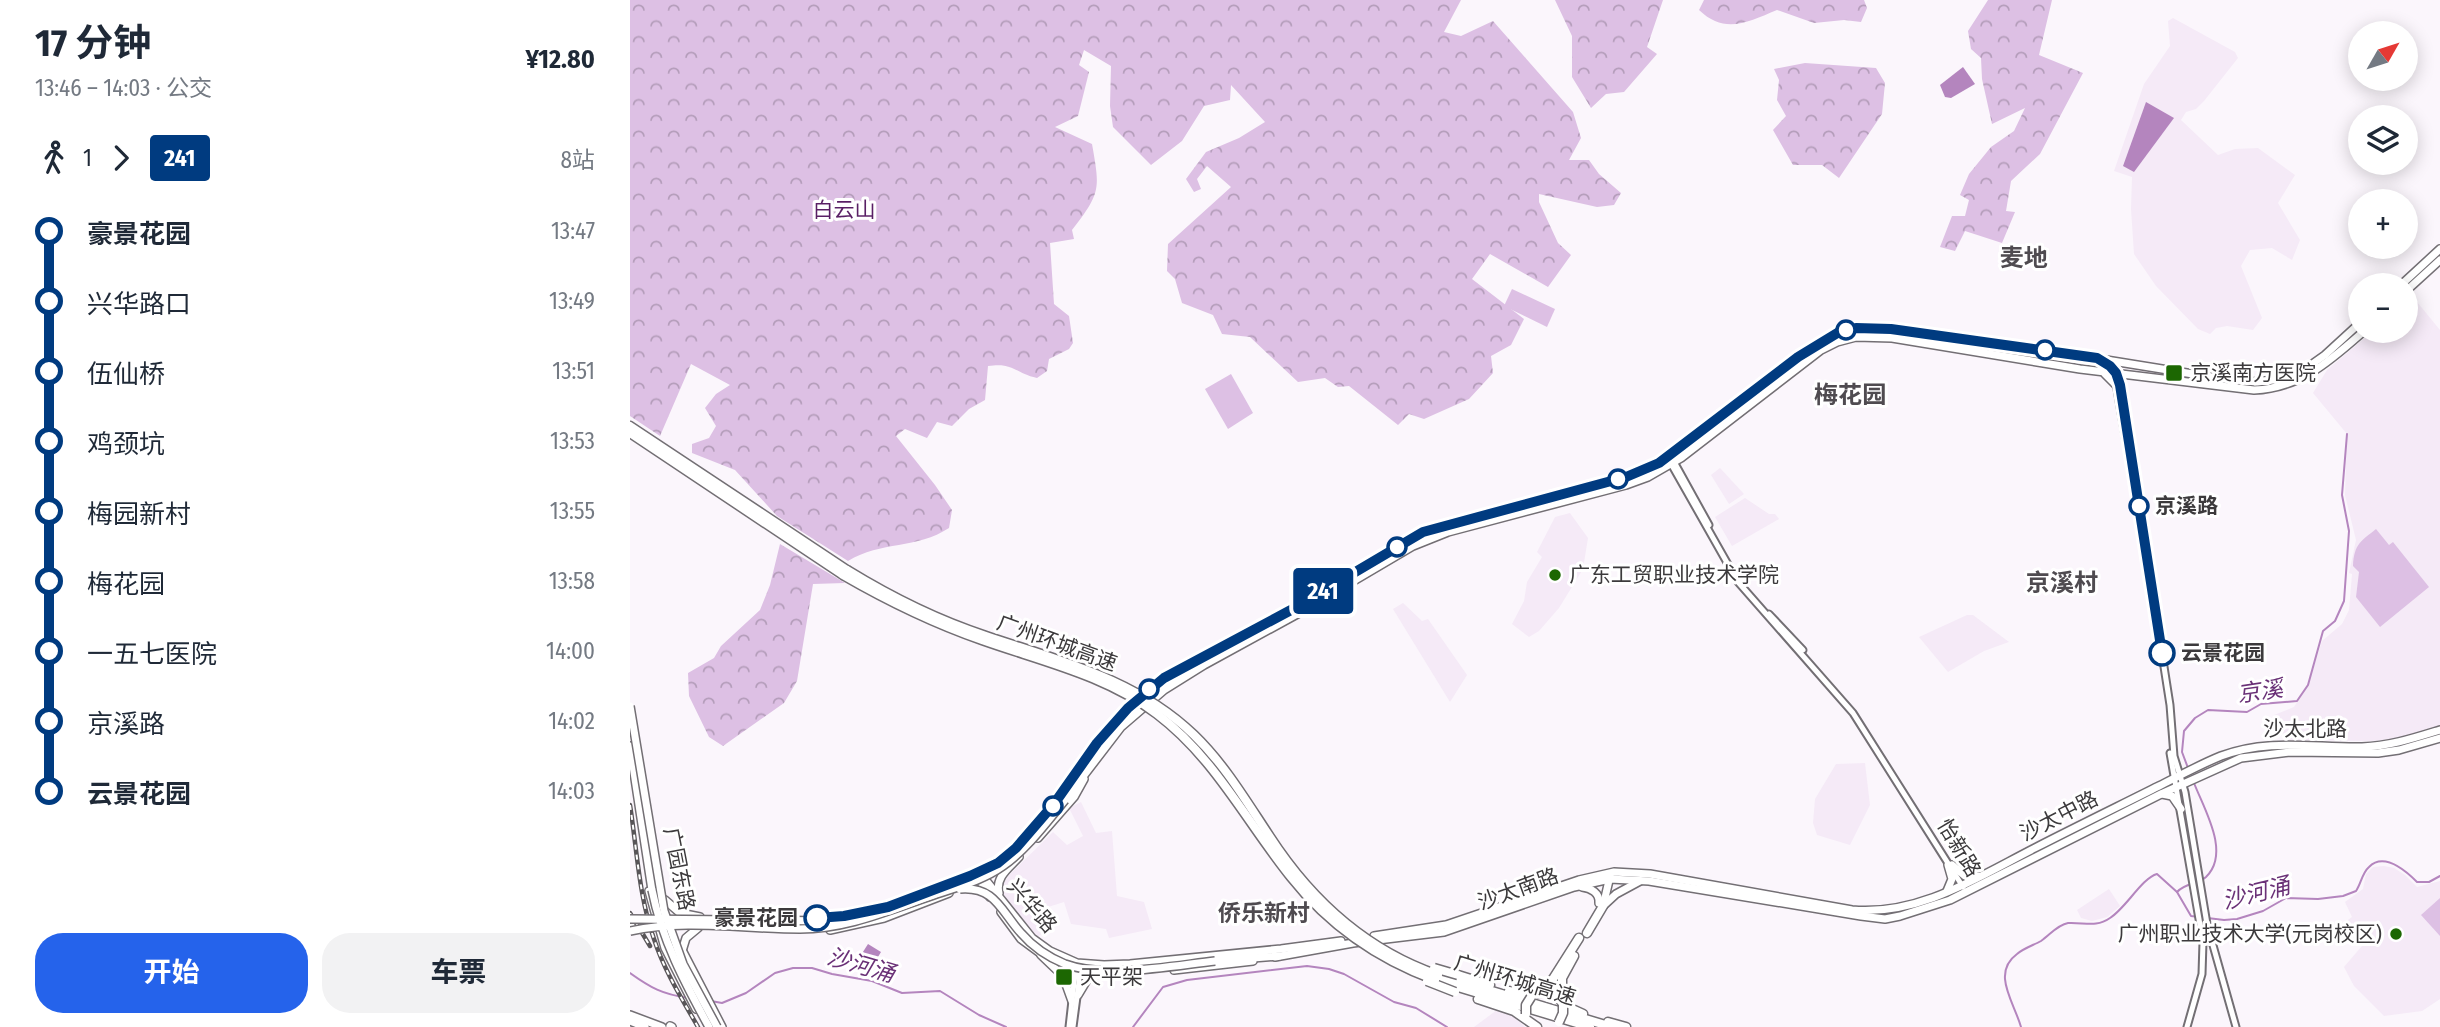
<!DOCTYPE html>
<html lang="zh">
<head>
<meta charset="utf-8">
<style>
	body { margin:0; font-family:"Fira Sans Condensed","Noto Sans SC",sans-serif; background:#f2f2f3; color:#1f2937; height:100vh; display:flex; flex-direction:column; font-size:26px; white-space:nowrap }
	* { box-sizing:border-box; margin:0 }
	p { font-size:23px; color:#747a83 }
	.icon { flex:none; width:38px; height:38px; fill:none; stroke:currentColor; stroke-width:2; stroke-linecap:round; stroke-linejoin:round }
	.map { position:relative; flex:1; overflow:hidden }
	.side { display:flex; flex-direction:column; background:#fff; width:630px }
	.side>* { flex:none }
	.badge { padding:0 14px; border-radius:5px; font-size:24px; line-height:46px }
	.needle { width:46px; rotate:51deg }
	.tools { position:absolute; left:1718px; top:21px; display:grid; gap:14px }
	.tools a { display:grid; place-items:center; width:70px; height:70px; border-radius:50%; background:#fff; box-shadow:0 4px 18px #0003; font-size:35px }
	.map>.badge { position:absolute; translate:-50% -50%; box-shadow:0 0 0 4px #fff }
	.legs { display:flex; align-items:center; gap:10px; height:77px; padding:0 35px; font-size:23px }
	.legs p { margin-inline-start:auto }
	.overview { display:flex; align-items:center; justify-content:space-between; height:119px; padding:0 35px }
	h1 { font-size:38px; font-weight:700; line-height:52px }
	.primary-button { display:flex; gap:14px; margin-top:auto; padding:14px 35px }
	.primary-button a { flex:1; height:80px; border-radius:28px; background:#2563eb; color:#fff; font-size:28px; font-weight:700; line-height:80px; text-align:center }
	.primary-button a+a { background:#f2f2f3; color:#1f2937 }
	ul { padding:0 35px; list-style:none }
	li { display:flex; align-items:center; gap:24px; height:70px; font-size:26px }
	li i { display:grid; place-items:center; width:10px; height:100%; margin:0 9px; background:currentColor }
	li i::after { content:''; width:18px; height:18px; margin:-9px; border:5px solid; border-radius:50%; background:#fff }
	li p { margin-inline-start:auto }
	li:first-child i { background:linear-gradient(#0000 50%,currentColor 0) }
	li:last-child i { background:linear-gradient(currentColor 50%,#0000 0) }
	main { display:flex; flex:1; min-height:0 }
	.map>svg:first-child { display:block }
</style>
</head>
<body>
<main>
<section class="side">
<div class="overview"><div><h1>17 分钟</h1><p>13:46 – 14:03 · 公交</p></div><b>¥12.80</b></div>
<div class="legs"><svg class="icon" aria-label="walk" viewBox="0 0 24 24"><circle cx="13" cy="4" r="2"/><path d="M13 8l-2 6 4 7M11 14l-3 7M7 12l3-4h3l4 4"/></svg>1<svg class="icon" aria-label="forward" viewBox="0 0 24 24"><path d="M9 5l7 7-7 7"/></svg><b class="badge" style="background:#003b80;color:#fff">241</b><p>8站</p></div>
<ul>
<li><i style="color:#003b80"></i><b>豪景花园</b><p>13:47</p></li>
<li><i style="color:#003b80"></i><span>兴华路口</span><p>13:49</p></li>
<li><i style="color:#003b80"></i><span>伍仙桥</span><p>13:51</p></li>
<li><i style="color:#003b80"></i><span>鸡颈坑</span><p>13:53</p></li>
<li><i style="color:#003b80"></i><span>梅园新村</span><p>13:55</p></li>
<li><i style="color:#003b80"></i><span>梅花园</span><p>13:58</p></li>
<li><i style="color:#003b80"></i><span>一五七医院</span><p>14:00</p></li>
<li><i style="color:#003b80"></i><span>京溪路</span><p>14:02</p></li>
<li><i style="color:#003b80"></i><b>云景花园</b><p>14:03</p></li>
</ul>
<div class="primary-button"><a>开始</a><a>车票</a></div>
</section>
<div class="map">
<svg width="1810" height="1027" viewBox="0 0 1810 1027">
	<defs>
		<pattern id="forest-crowns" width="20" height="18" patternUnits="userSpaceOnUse" patternTransform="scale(1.75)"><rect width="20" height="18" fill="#ddc0e4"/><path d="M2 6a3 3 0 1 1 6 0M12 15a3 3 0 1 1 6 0" fill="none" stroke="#b49dba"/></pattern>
	</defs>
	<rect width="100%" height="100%" fill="#fbf6fc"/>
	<!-- built -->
	<g fill="#f5eaf7">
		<path d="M1543,18L1605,52L1608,58L1574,101L1566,109L1556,112L1551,120L1588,155L1605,149L1628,148L1665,175L1648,203L1670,240L1662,260L1642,248L1620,250L1611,266L1632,318L1623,330L1597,326L1586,328L1580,334L1568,329L1526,286L1504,254L1501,209L1502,177L1484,171L1514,84L1540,46L1538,21Z"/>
		<path d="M1783,297L1810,330V728L1784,737L1742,741L1656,740L1644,715L1664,707L1678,685L1692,641L1712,624L1719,610L1722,574L1719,573L1726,540L1715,495L1717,434L1683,393L1697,370L1743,331H1776V303Z"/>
		<path d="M1090,468L1114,494L1099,504L1081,475Z"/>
		<path d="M1115,498L1139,514H1145L1149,519L1102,546L1085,517Z"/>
		<path d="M940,513L958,538L953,569L929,608L909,631L899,637L882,624L894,601L897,582L912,557L907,552L925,517Z"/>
		<path d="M773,603L792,621L798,619L837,675L820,702L763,609Z"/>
		<path d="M1337,615H1343L1379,642L1354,651L1318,672L1289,637Z"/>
		<path d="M1235,763L1240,805L1220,845L1187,835L1183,823L1185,799L1206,764Z"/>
		<path d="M451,802L466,833L482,831L487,896L514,902L522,929L479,938L476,929L441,924L434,902L415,908L421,922L419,930L407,937L387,916L374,895L372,887L378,876L423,832L437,845L453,836L439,808Z"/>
		<path d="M1754,866L1764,868L1775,875L1787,887L1810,881V999L1792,1011L1754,1016L1724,986L1714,967L1732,946L1714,923L1722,917L1715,902L1733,889L1736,874L1743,867Z"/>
		<path d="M1479,889L1490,906L1477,917L1462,921L1451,918L1447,910Z"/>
		<path d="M867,1010L881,1014L895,1027H844Z"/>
	</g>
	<!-- forest -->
	<g fill="url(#forest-crowns)">
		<path d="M0,0H831L814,32L831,36L863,21L943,112L951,138L939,160H959L969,174L991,193L984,205L967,207L909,194V202L928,243L941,255L918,287L860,254L842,279L894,319L881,345L861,356L863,373L839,399L794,419L779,414L768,425L719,386L708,387L695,378L668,382L620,337L592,334L583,315L552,303L545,279L537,271L538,244L601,187L577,166L567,179L571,189L564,192L556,179L576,152L609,138L635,122L601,85L600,100L574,106L552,141L521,165L483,127L480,106L481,66L454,50L449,65L459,72L448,116L425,127L462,144C470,189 471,193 442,230L444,239L420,243L424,304L439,316L443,343L439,349L419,359L417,371L407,378C384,373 384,362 358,366L355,400L339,409L322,426L307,422L297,438L275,429L266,436L305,485L322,510L319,528C287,549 251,541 218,561L147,516L105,470L62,453V444L79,438L86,426L75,408L86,394L100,385L61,364L30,436L0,416Z"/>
		<path d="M925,0H1033L1017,47L1027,54L994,92L976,94L961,108L942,77V36Z"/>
		<path d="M1074,0H1234L1237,8L1231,22L1214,20L1184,23L1147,10C1118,22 1095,35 1069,10Z"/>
		<path d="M1358,0H1422L1409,55L1453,73L1410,154L1381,181L1376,211L1385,212L1372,243L1335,231L1325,251L1310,247L1322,216H1335L1339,200L1330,195L1339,174L1361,147L1384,131L1395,108L1362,124L1352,79L1351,58L1341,49L1338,31Z"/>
		<path d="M1175,63L1246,68L1255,83L1252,114L1209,178L1192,165H1163L1143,130L1156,116L1147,100L1149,80L1144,69Z"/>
		<path d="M150,544L215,583L183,584L167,681L154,703L93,746L79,737L59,696L58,673L84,658L91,646L130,610L140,585Z"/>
	</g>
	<!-- garden -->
	<g fill="#ddc0e4">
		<path d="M882,289L925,309L917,327L874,306Z"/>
		<path d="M601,374L623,413L598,429L575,389Z"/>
		<path d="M1746,529L1759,545L1763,542L1799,587L1750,627L1726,597L1729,572L1723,566C1724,544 1731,541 1746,529Z"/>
		<path d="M1810,898V936L1791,915Z"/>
	</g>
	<!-- water -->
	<g fill="#b485be">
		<path d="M1333,67L1345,84L1321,98L1315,97L1310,85Z"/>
		<path d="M1516,102L1544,118L1504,172L1493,166Z"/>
		<path d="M238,944L251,952L237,975L224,966Z"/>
	</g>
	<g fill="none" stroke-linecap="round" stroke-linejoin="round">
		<!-- stream -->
		<g stroke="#b485be" stroke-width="2">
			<path d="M1558,768L1552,752L1554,731L1565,718L1578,710L1617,712L1631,704L1667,701L1678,685L1693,631L1705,621L1714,601L1719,531L1712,495L1717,434"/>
			<path d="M1547,892C1555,883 1568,884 1576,877C1601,853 1574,809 1564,783"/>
			<path d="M0,973C21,988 32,994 58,998"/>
			<path d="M81,1001L92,1003L116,993L145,973L163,968H182L202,974L242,981L272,993L310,991L349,1015L376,1027"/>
			<path d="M503,1027L533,987L557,980L677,966L699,969L714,974L764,1002L786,1008L817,1027"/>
			<path d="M1391,1027C1384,1002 1361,973 1387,954C1394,948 1404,945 1411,941C1420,935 1427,925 1438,923C1454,922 1466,928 1480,918C1496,908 1512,878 1527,874L1547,892L1561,916L1594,920L1607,919L1633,911L1656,898L1688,899L1713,896L1726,891C1731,884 1732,873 1739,867C1754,852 1776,871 1787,882H1799L1810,876"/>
		</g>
		<!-- secondary casing -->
		<g stroke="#736f74" stroke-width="9">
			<g id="secondary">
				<path d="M1475,362L1486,373L1490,385L1540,705L1544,756L1555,792L1577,924L1606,1027"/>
				<path d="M1486,383L1496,442"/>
				<path d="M1043,460L1079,525"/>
				<path d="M1040,462L1108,582L1223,713L1333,887"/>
				<path d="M1139,614L1173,650"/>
				<path d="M1540,753L1573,942L1572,974L1557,1027"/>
				<path d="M439,1027L446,965"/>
				<path d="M443,1027L449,982L448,966"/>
			</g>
		</g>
		<!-- primary casing -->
		<g stroke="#736f74" stroke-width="10">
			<g id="primary">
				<path d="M1532,794L1542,796L1551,809"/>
				<path d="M18,833L31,911"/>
				<path d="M408,838L444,797L454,779"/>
				<path d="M1322,865L1335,876H1348"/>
				<path d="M350,873V881L360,897"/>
				<path d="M350,873L402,938L420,951L447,963L474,965L500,964L651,949L711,941"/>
				<path d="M952,887C961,888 970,893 969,903"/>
				<path d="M19,891L35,948L66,1009"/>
				<path d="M1317,891L1322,879L1318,865"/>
				<path d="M369,893C365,877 379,868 389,857"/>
				<path d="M35,900L50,913L70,917"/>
				<path d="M974,902L980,876"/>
				<path d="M973,906L986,894L1010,881"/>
				<path d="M371,912L391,939L414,956"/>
				<path d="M221,915L250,908"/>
				<path d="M114,924H151L161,921"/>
				<path d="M0,925H24"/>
				<path d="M200,930L254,918L319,893"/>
				<path d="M744,936L816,925L949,880L984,872L1020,874L1222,910C1289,916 1348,877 1405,848C1446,827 1487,807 1529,786C1549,776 1569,765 1591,756C1638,738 1684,748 1732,747C1760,746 1784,738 1810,730"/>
				<path d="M51,948L92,1027"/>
				<path d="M52,951L56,938L68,928"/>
				<path d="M411,955L433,976L442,1001"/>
				<path d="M645,957L723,943L814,932L944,887L980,879L1019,881L1231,916L1255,919L1270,916L1320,900L1531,794L1611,758L1660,752L1748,753L1769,750L1810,738"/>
				<path d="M544,970L623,961"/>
				<path d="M454,972L494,974"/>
				<path d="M448,995L457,980L466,974"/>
				<path d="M0,1015L32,1027"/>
				<path d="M0,1021L15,1027"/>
				<path d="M40,1026L42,1027"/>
			</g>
		</g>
		<!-- trunk casing -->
		<g stroke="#736f74" stroke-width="10">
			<g id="trunk">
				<path d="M1771,285L1810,249"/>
				<path d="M1776,291L1810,260"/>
				<path d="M1475,374L1486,385"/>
				<path d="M0,746L22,890"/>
				<path d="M435,800L491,727L534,690L574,665L671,612L783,546L818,532L996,485L1018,477L1051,458L1191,350L1207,342L1226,337L1262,338L1450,369L1624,390C1671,388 1701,360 1734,331"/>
				<path d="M246,912L340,876L374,859L422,807L467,743L497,708L516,691L546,672L661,610L793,532L996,477L1039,457L1174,353L1195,339L1222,329L1242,327L1269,330L1408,349L1594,379L1627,382L1651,379L1671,372L1695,355L1731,322"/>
				<path d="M204,921L228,917"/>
				<path d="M585,961L649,956"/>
			</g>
		</g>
		<!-- motorway casing -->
		<g stroke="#736f74" stroke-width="11">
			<g id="motorway">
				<path d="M0,426L217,570"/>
				<path d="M0,433L213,575"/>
				<path d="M957,933L973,906"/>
				<path d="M808,975L982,1027"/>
				<path d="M828,975L860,985"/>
				<path d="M805,980L960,1027"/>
				<path d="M909,990L923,979L949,938"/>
				<path d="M879,991L891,994L920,992L942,1009L953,1014"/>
				<path d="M848,999L884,1011L907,1027"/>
				<path d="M932,1002V978L944,956"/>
				<path d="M978,1022L996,1027"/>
			</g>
		</g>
		<!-- secondary -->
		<use href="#secondary" stroke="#fff" stroke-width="5"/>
		<!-- primary -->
		<use href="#primary" stroke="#fff" stroke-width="7"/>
		<!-- trunk -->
		<use href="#trunk" stroke="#fff" stroke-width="7"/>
		<!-- motorway -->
		<use href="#motorway" stroke="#fff" stroke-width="8"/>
		<!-- rail casing -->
		<g stroke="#585558" stroke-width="4.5">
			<g id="rail">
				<path d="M0,805C7,850 9,897 24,939C34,970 52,999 68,1027"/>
				<path d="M0,913L20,946"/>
			</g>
		</g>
		<!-- rail -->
		<use href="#rail" stroke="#fff" stroke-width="2" stroke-dasharray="5" stroke-linecap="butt"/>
		<!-- trunk-bridge casing -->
		<g stroke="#736f74" stroke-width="10" stroke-linecap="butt">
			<g id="trunk-bridge">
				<path d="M0,706L34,911L53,964L87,1027"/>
				<path d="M330,889C365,886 371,911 391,933C403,947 418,957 435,964C475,979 541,966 585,961"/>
				<path d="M22,890C32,940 55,983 79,1027"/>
				<path d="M0,919L204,921"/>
				<path d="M0,931C55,919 114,929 170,929C218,929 259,910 304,895C327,887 352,881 373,866C397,849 416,823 435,800"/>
			</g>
		</g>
		<!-- motorway-bridge casing -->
		<g stroke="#736f74" stroke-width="11" stroke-linecap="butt">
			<g id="motorway-bridge">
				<path d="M217,570C261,597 307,620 356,636C430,661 506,679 564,735C595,765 616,801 640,837C681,900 736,950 808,975"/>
				<path d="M213,575C258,601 303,623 352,640C411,661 476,675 527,714C585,758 616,821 661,877C699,925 748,959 805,980"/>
				<path d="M804,968L828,975"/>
				<path d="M797,981L825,992"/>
				<path d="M896,1014V1005L901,997"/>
				<path d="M929,1022L933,1013V1005"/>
			</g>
		</g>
		<!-- trunk-bridge -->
		<use href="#trunk-bridge" stroke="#fff" stroke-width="7"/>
		<!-- motorway-bridge -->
		<use href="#motorway-bridge" stroke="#fff" stroke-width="8"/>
	</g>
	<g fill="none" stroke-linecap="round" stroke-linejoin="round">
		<!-- line-1 casing -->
		<g stroke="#fff" stroke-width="16">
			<path id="line-1" d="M187,918L214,916L258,907L340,876L368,863L386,848L424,804L467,743L498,708L534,678L661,610L793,532L996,477L1029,463L1168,357L1209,332L1226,328L1261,329L1467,358L1480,366L1486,373L1490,385L1532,653"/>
		</g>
		<!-- line-1 -->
		<use href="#line-1" stroke="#003b80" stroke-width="10"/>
	</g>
	<!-- markers -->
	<g fill="#fff" stroke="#003b80" stroke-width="3.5">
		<circle cx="1216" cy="330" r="9"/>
		<circle cx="1415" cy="350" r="9"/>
		<circle cx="988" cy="479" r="9"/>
		<circle cx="1509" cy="506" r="9"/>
		<circle cx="767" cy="547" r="9"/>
		<circle cx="1532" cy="653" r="12"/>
		<circle cx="519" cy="689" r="9"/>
		<circle cx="423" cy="806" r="9"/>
		<circle cx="187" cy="918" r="12"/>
	</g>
	<g fill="#1c6702" stroke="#fff" stroke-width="2.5">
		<rect x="1535" y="364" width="18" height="18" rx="3.5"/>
		<circle cx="925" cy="575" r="7"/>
		<circle cx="1766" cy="934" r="7"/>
		<rect x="425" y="968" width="18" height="18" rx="3.5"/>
	</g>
	<g text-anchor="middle" stroke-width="6" stroke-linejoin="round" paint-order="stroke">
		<!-- park labels -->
		<g font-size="21" fill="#591f65" stroke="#fff">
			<text x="214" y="217">白云山</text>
		</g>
		<!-- poi labels -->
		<g font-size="21" fill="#3c3a3c" stroke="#fff" text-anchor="start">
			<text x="1560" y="380">京溪南方医院</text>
			<text x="939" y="582">广东工贸职业技术学院</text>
			<text x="1752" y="941" text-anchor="end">广州职业技术大学(元岗校区)</text>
			<text x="450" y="984">天平架</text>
		</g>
		<!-- stop labels -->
		<g font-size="21" font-weight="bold" fill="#3c3a3c" stroke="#fff" text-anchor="start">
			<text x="1525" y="513">京溪路</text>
			<text x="1551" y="660">云景花园</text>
			<text x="168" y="925" text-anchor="end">豪景花园</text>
		</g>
		<!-- street labels -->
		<g font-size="21" fill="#3c3a3c" stroke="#fff">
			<text transform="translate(427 643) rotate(20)" y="7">广州环城高速</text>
			<text x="1675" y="736">沙太北路</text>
			<text transform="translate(1429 816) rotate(-27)" y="7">沙太中路</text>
			<text transform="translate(1329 848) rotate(59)" y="7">怡新路</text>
			<text transform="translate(49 869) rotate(79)" y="7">广园东路</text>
			<text transform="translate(888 889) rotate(-20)" y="7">沙太南路</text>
			<text transform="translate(402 906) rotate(49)" y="7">兴华路</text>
			<text transform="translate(885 980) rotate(17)" y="7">广州环城高速</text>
		</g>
		<!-- water labels -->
		<g font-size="23" font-style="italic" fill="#6a3177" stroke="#fff">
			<text transform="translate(1630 691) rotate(-8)" y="8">京溪</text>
			<text transform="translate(1626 893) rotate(-14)" y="8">沙河涌</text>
			<text transform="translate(231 965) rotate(16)" y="8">沙河涌</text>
		</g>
		<!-- neighbourhood labels -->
		<g font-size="23" font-weight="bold" fill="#4f4b50" stroke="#fff">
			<text x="634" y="921">侨乐新村</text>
		</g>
		<!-- quarter labels -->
		<g font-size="24" font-weight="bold" fill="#4f4b50" stroke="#fff">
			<text x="1394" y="266">麦地</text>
			<text x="1220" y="403">梅花园</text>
			<text x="1432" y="591">京溪村</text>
		</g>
	</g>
</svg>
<div class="tools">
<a><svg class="needle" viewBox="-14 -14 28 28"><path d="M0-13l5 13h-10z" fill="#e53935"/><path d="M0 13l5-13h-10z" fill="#747a83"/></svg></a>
<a><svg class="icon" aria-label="layers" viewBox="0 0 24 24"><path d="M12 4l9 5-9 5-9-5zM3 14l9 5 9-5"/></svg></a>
<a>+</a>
<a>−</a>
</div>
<b class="badge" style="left:693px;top:591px;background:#003b80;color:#fff">241</b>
</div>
</main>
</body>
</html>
